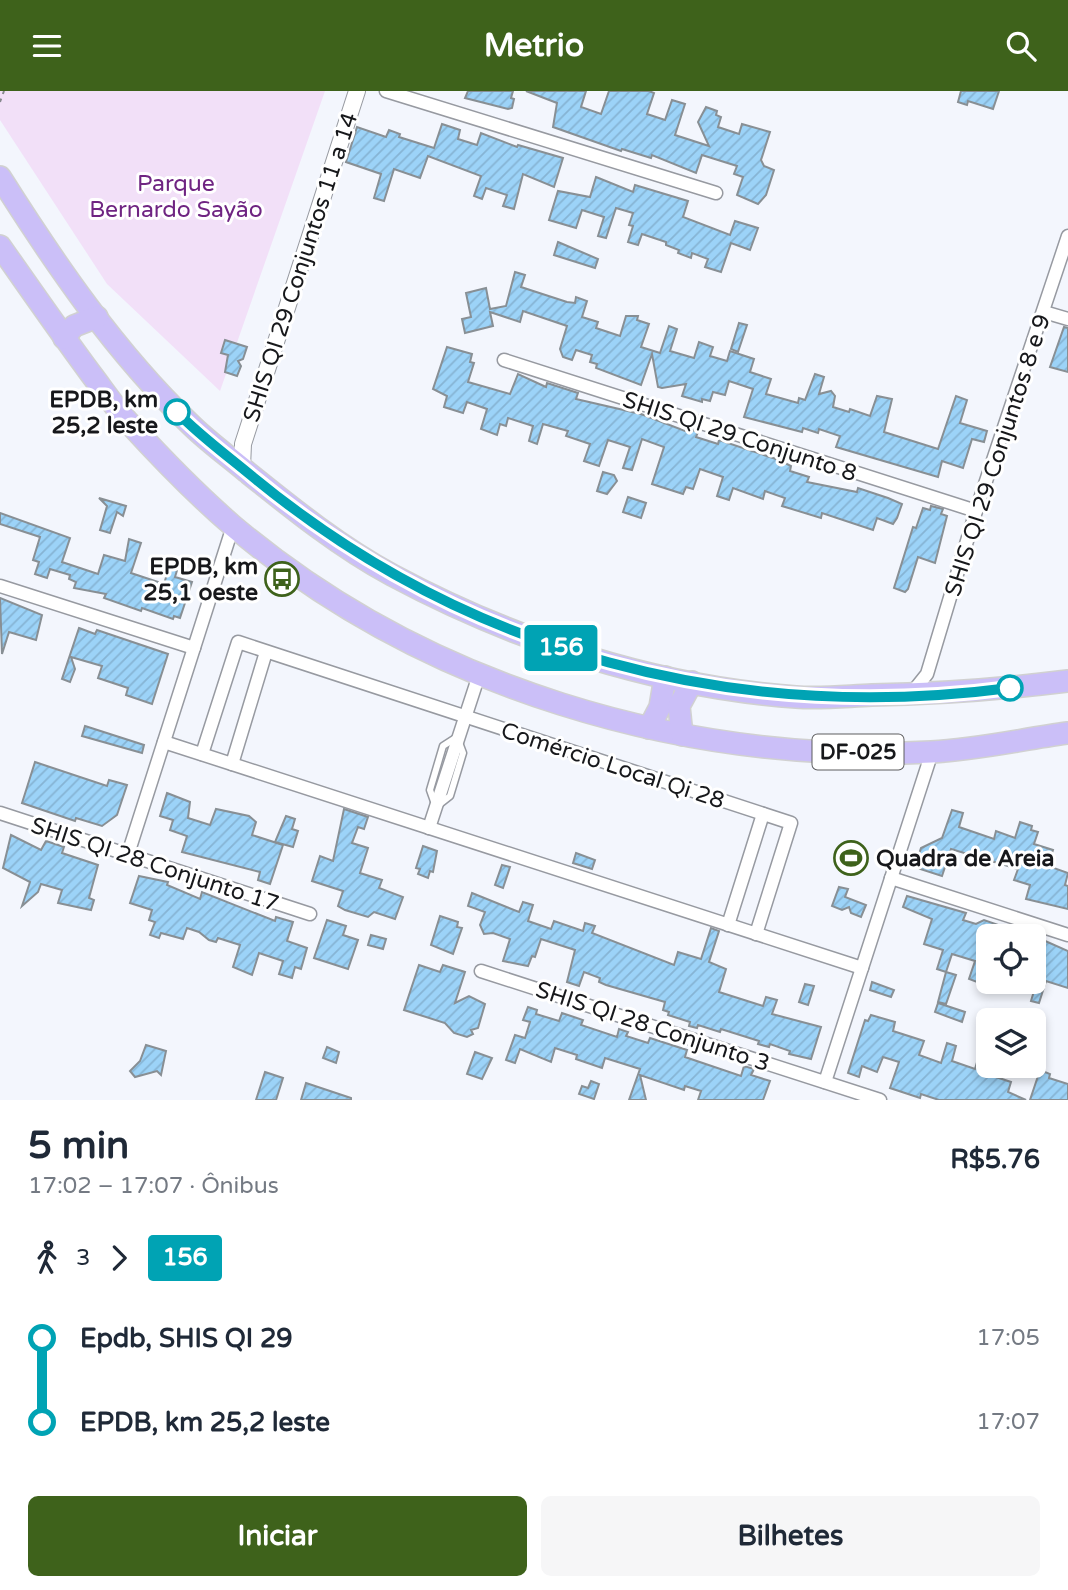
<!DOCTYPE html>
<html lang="pt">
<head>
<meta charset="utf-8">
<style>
	body { margin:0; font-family:"Varela Round",sans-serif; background:#f6f6f7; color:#1f2937; height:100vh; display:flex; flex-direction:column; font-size:26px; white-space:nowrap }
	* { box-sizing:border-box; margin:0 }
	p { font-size:23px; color:#747a83 }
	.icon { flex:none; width:38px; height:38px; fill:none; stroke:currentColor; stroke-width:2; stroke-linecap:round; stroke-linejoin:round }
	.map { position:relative; height:1009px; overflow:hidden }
	.details { display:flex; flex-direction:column; background:#fff; flex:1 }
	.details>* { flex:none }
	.badge { padding:0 14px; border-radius:5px; font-size:24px; line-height:46px }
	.tools { position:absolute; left:976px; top:833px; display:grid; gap:14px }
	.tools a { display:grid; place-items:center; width:70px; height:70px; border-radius:10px; background:#fff; box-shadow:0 4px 10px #0003; font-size:35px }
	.map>.badge { position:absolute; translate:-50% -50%; box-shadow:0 0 0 4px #fff }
	.legs { display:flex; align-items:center; gap:10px; height:77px; padding:0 28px; font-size:23px }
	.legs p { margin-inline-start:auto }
	.overview { display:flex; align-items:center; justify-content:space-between; height:119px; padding:0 28px }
	h1 { font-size:38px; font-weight:800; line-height:52px }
	.primary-button { display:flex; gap:14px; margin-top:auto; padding:14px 28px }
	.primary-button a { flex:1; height:80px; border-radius:10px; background:#3e621b; color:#fff; font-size:28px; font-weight:800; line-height:80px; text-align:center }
	.primary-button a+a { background:#f6f6f7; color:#1f2937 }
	ul { padding:0 28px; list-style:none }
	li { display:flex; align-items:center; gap:24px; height:84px; font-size:26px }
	li i { display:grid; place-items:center; width:10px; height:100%; margin:0 9px; background:currentColor }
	li i::after { content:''; width:18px; height:18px; margin:-9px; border:5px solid; border-radius:50%; background:#fff }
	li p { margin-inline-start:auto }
	li:first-child i { background:linear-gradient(#0000 50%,currentColor 0) }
	li:last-child i { background:linear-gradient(currentColor 50%,#0000 0) }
	header { display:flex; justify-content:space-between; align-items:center; height:91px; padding:0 28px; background:#3e621b; color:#fff; font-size:32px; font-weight:800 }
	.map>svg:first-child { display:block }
</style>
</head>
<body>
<header><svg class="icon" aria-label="menu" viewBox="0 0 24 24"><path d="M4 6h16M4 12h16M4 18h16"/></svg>Metrio<svg class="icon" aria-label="search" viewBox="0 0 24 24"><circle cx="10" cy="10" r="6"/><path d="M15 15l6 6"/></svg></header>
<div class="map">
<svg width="1068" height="1009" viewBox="0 0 1068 1009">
	<defs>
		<pattern id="building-hatch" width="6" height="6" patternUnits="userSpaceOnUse" patternTransform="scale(1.75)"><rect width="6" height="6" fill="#9cd3f8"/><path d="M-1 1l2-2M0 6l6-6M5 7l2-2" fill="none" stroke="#86b4d4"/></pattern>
	</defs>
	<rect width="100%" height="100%" fill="#f3f6fd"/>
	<!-- green -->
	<path fill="#f2e0f8" d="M0,0H325L220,300L107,193L0,29Z"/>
	<!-- building -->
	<g fill="url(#building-hatch)" stroke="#888f94" stroke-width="2">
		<path d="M468,0H513L511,7L514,8L512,17L508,18L465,7Z"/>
		<path d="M526,0H586L581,16L601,23L609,0H649L654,2L647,23L665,29L672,9L685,13L675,44L709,55L698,31L706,16L717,20L716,24L721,26L718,36L739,43L742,33L770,41L761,69L764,75L774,79L766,104L758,113L737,104L743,86L734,83L737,75L702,64L696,82L652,64L651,67L622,58L621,60L553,36L557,12Z"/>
		<path d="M961,0H999L993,18L968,10L967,14L958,11Z"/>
		<path d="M442,33L460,39L458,48L477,54L481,42L517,56L518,54L563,67L554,96L523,83L514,118L503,115L507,104L486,97L482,108L474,105L481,85L428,65L420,87L394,78L384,110L374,107L381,83L346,71L357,36L386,46L389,39L400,43L399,46L434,57Z"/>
		<path d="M596,86L633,101L635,94L688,110L683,126L730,144L735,130L758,137L750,159L731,152L721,181L705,176L708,168L692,162L691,167L678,162L679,159L666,154V151L642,143L638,154L628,151L633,135L629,134L633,122L616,117L606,147L598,145L604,126L582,119L576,137L549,129L558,100L590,106Z"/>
		<path d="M558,151L598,168L595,177L554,164Z"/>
		<path d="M515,181L525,184L521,196L567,211L575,212L576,206L587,210L582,226L598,231L596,237L620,245L626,225H638L637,229L649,233L641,256L660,262L669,235L677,238L670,260L694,267L699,251L713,256L710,265L727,270L730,260L754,268L750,281L771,288L766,303L798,312L799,307L805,309L815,283L824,286L819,303L831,300L835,305L833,316L849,321L850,318L870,325L877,305L892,308L884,341L938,358L956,305L967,309L960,332L987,340L984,351L972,348L963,377L942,370L938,386L836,356L840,345L819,338L818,342L803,337L802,341L744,326L753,298L729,290L725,304L713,301L710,310L702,308V311L682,305L686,293L662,297L658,296L652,263L641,294L596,277L597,273L590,271L592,264L576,259L572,269L563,266L560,258L567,235L523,220L520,231L490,221L493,235L465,242L462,228L471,226L466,202L486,197L490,218L506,215Z"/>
		<path d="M739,232L747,234L738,261L731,258Z"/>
		<path d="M1064,236L1068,237V281L1050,276Z"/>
		<path d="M225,249L247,256L243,268L238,270L241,275L237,285L225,281L228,264L221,262Z"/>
		<path d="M447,256L472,263L470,271L474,272L468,291L510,303L518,283L546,296L547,292L578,302L576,308L641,323L685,340L686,337L698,341L696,346L718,353L719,349L779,369L791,375L790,380L809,386L807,391L857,401L858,397L888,407L902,413L897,427L893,433L877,427L873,439L822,422L821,427L782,415L785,407L765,400L763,408L733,397L729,409L717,405L723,386L700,378L693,398L686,396L683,403L652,393L664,356L642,348L632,379L623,377L630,356L608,349L599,375L584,370L590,353L566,345L568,340L543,333L537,353L529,350L533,335L508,327L506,335L500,333L497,344L481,338L487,318L467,311L463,322L444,316L447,305L433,298Z"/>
		<path d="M603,381L614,384L617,390L607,403L597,400Z"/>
		<path d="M628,406L646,412L641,427L623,421Z"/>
		<path d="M99,407L126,415L123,425L117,421L110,442L100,439L107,415Z"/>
		<path d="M931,415L943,418L941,423L947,425L935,472L918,466L908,498L905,501L894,497L913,436L916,437L923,417L930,419Z"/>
		<path d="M0,422L70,447L62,471L98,483L104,464L125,470L129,448L141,452L131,482L164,493L172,466L180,469L175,486L192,491L180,527L174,525L173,528L142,517L141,520L104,507L106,503L74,497L76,491L69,488L70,484L50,478L47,487L35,483L39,471L33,469L40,446L0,433Z"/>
		<path d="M0,507L42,524L36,549L9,541L2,563Z"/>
		<path d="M79,537L95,543L97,539L168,563L152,613L126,604L128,597L98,587L102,575L71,566L75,578L70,591L62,588Z"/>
		<path d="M85,635L144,654L142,662L82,645Z"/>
		<path d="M35,671L107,695L109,689L127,694L117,724L102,735L76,727L75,730L22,712Z"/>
		<path d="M167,702L190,711L188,727L210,734L216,718L249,725L256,731L252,744L283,754L270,793L258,789L260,781L182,761L187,745L170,739L173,729L160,725Z"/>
		<path d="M344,718L368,726L364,738L358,736L352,752L368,757L360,782L382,789L379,797L403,806L395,828L374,821L368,826L345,819L338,815L343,800L312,790L320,765L333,770Z"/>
		<path d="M952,719L963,722L959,736L994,748L996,740L1015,747L1020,731L1032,735L1031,739L1038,741L1034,753L1053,759L1048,775L1068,782L1065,794L1068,795V818L1026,808L1030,794L1014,789L1018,778L951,758L942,785L920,778L922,774L916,772L921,757L942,747Z"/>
		<path d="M286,725L295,728L292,738L298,740L293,756L275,751Z"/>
		<path d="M11,744L41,759L46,750L64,756L62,762L98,774L89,807L94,809L91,819L58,812L62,799L41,793L38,801L22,815L30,791L3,777Z"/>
		<path d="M423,755L437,760L433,781L430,780L428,787L418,783L420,778L416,777Z"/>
		<path d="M576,762L595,769L592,778L573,772Z"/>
		<path d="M502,774L510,776L503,797L495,794Z"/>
		<path d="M139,785L168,791L167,794L200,808L202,801L275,830L276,826L293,831L287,850L307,857L301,878L295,876L292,887L279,883L283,870L259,862L252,884L233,876L240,854L218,847L216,851L209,849L199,841L187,837L183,848L161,842L159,847L150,844L155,831L149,829L152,819L130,812Z"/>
		<path d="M839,796L848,798L845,806L866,814L861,826L851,822L849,816L842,819L832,815Z"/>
		<path d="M472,802L519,821L523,811L533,814L528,830L551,838L554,830L583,840L585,832L595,835L592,842L674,874L678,861L701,868L711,837L719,840L709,871L726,878L719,901L763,915L766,906L777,909L772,923L821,936L811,968L789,963L790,960L770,953L769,956L758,953L759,950L721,938L720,941L698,934L697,937L689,935L690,931L668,924L669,921L663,919L665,911L606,894L599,891L600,887L584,881L579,895L567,891L575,859L541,848L535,866L532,865L528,875L503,870L510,848L493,842L484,843L480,834L485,821L468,815Z"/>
		<path d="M907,805L966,822L963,829L976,833L984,829L1030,845H989V870L984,869L977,891L969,888L975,870L952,863L946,881L937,878L943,859L924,853L932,828L903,816Z"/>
		<path d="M440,825L458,831L457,836L462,837L453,863L431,854Z"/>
		<path d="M327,829L346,835L343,844L358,849L348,878L314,867Z"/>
		<path d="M371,844L386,848L383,858L368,854Z"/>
		<path d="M1034,845L1068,860V897L1046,890L1039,912L1031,910L1039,883L1034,882Z"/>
		<path d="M419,874L440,881L443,874L465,881L455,912L469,905L485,913L478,937L471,939L473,943L467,946L454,942L445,932L404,919Z"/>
		<path d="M946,881L956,884L946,913L938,911Z"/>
		<path d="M872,891L894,899L891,906L870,899Z"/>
		<path d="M805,893L814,895L808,914L799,911Z"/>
		<path d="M938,912L965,921L962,931L935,921Z"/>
		<path d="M528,916L537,919L536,923L559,930L562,922L583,929L581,934L617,946L619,938L628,941L626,945L648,952L650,947L687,959L685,966L741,985L744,975L754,978L751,984L770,990L763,1009H698L701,1000L685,995L684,999L640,984L646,1009H629L640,978L605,967L602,977L576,968L577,964L555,957L551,971L520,958L515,972L506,969L515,944L525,947L530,931L523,929Z"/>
		<path d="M871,924L895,931L893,940L924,950L919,964L941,972L947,952L956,955L952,970L975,978L980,961L989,964V975H993L990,984L1011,991L1008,1001L1026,1009H939L921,1003L920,1007L890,997L899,971L883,966L877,981L862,975L859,986L848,982L865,929L868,930Z"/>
		<path d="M146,954L166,960L161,984L157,980L135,986L130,980L140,970Z"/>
		<path d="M327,956L339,961L336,972L323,967Z"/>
		<path d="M475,961L492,967L482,988L467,983Z"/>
		<path d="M1040,979L1050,983L1049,987L1068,993V1009H1030Z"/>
		<path d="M265,981L283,987L276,1009H256Z"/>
		<path d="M591,990L599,993L594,1008L579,1003L582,995L588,997Z"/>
		<path d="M306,992L351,1007V1009H301Z"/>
	</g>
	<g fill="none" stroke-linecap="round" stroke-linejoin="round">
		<!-- service casing -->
		<g stroke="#979aa1" stroke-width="9">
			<path id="service" d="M457,646L463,662L450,705L436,716L430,699L443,655Z"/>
		</g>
		<!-- minor casing -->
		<g stroke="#979aa1" stroke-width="15">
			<g id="minor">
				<path d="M386,0L716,102"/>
				<path d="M1044,221L1068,228"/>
				<path d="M504,269L976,420"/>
				<path d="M0,495L194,557"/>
				<path d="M911,603L927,583L976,420L1068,145"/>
				<path d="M164,651L862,877"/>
				<path d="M202,663L238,551L791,732L756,843"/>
				<path d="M232,673L266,561"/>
				<path d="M0,722L310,823"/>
				<path d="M429,737L477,590L473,581"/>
				<path d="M128,763L233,435"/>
				<path d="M891,787L1068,844"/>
				<path d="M728,834L763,723"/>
				<path d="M481,880L880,1009"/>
				<path d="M825,991L932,661"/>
			</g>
		</g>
		<!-- tertiary casing -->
		<g stroke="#979aa1" stroke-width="18">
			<path id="tertiary" d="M242,376L243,353L357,0"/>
		</g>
		<!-- primary casing -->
		<g stroke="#d1d1d1" stroke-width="24">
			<g id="primary">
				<path d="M0,86C55,173 115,261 189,332C207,350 228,365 247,381C293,418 340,456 392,484C515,550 656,596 796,606C821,608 847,605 872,604C938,603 1003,598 1068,590"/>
				<path d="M0,155C30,198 60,241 91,283C104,300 116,318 130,333C162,368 197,404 233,435C424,596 683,673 931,661C976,659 1023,648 1068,642"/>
				<path d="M64,247L74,235L97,226"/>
				<path d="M649,637L660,616L665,586"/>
				<path d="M682,644L679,615L692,591"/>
			</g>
		</g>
		<!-- path -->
		<path stroke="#87898e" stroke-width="2" stroke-dasharray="3.5 5" stroke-linecap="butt" d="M0,11L4,0"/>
		<!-- service -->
		<use href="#service" stroke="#fff" stroke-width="6"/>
		<!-- minor -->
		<use href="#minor" stroke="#fff" stroke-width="12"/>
		<!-- tertiary -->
		<use href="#tertiary" stroke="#fff" stroke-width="16"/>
		<!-- primary -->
		<use href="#primary" stroke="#cbbff8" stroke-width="21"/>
	</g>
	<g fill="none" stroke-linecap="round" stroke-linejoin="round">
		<!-- line-1 casing -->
		<g stroke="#fff" stroke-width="16">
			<path id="line-1" d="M177,321C200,345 228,365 253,386C468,563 734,633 1010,597"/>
		</g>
		<!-- line-1 -->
		<use href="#line-1" stroke="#00a3b4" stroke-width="10"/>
	</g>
	<!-- icons -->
	<defs>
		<g id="bus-ring" transform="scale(1.75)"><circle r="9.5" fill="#fff" stroke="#3e621b" stroke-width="1.5"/><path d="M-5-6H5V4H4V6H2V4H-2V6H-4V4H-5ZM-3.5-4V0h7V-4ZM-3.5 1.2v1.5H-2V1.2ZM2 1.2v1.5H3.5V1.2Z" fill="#3e621b"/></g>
		<g id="stadium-ring" transform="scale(1.75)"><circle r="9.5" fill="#fff" stroke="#3e621b" stroke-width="1.5"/><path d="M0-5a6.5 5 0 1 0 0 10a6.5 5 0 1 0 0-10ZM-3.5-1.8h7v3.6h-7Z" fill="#3e621b"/></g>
	</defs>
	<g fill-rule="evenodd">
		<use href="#bus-ring" x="282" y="488"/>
		<use href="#stadium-ring" x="851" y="767"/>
	</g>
	<!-- markers -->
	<g fill="#fff" stroke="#00a3b4" stroke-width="3.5">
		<circle cx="177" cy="321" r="12"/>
		<circle cx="1010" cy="597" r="12"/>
	</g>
	<g text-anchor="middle" stroke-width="6" stroke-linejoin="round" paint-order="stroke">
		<!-- shield labels -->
		<rect fill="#fff" stroke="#5d5d5f" stroke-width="2" x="812.5" y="643.5" width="91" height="35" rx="5"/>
		<g font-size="21" font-weight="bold" fill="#17181b">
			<text x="858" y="668">DF-025</text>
		</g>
		<!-- park labels -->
		<g font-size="23" fill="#6f2482" stroke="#fff">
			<text x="176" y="100">Parque<tspan x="176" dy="26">Bernardo Sayão</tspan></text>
		</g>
		<!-- street labels -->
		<g font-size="23" fill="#17181b" stroke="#fff">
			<text transform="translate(300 176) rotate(-72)" y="8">SHIS QI 29 Conjuntos 11 a 14</text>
			<text transform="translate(740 345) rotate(18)" y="8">SHIS QI 29 Conjunto 8</text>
			<text transform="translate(997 364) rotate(-72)" y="8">SHIS QI 29 Conjuntos 8 e 9</text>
			<text transform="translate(613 674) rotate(18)" y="8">Comércio Local Qi 28</text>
			<text transform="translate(155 773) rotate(18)" y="8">SHIS QI 28 Conjunto 17</text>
			<text transform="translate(653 935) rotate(18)" y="8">SHIS QI 28 Conjunto 3</text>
		</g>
		<!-- stop labels -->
		<g font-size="23" font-weight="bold" fill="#17181b" stroke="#fff" text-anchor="end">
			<text x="158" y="316">EPDB, km<tspan x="158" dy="26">25,2 leste</tspan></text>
		</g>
		<!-- poi labels -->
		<g font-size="23" font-weight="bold" fill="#17181b" stroke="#fff" text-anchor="end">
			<text x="258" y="483">EPDB, km<tspan x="258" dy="26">25,1 oeste</tspan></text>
			<text x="876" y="775" text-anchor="start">Quadra de Areia</text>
		</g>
	</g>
</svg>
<div class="tools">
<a><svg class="icon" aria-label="locate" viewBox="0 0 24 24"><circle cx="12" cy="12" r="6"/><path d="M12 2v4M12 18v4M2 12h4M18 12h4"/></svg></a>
<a><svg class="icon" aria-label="layers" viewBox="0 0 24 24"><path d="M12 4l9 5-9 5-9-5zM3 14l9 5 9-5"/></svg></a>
</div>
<b class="badge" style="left:561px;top:557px;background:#00a3b4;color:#fff">156</b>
</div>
<section class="details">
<div class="overview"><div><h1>5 min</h1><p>17:02 – 17:07 · Ônibus</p></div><b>R$5.76</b></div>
<div class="legs"><svg class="icon" aria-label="walk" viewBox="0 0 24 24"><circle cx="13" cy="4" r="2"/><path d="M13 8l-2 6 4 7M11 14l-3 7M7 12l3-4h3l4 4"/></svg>3<svg class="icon" aria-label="forward" viewBox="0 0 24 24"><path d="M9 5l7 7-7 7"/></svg><b class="badge" style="background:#00a3b4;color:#fff">156</b></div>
<ul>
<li><i style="color:#00a3b4"></i><b>Epdb, SHIS QI 29</b><p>17:05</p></li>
<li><i style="color:#00a3b4"></i><b>EPDB, km 25,2 leste</b><p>17:07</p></li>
</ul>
<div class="primary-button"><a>Iniciar</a><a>Bilhetes</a></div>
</section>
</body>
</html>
